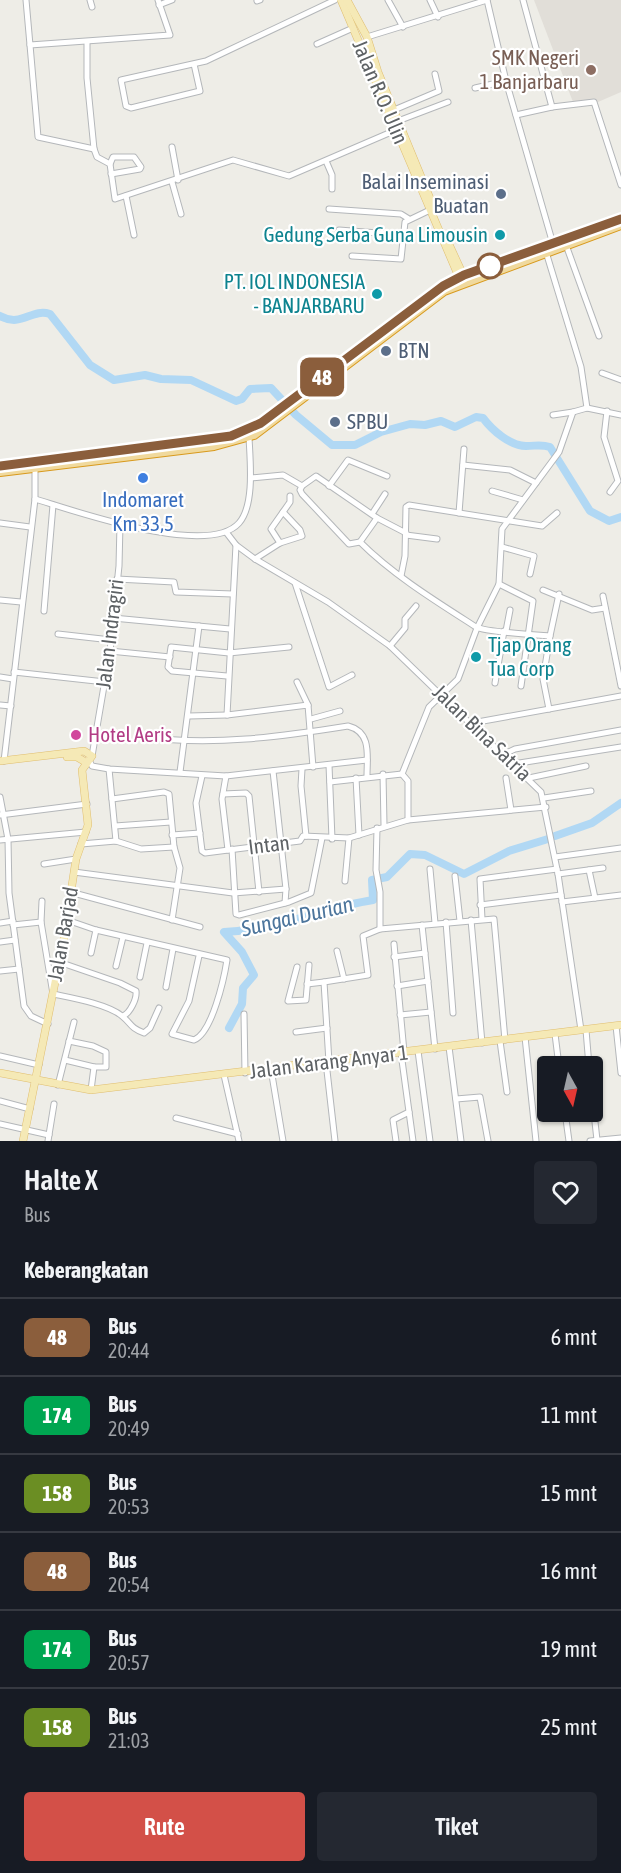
<!DOCTYPE html>
<html lang="id">
<head>
<meta charset="utf-8">
<style>
	body { margin:0; font-family:"Asap Condensed",sans-serif; background:#242831; color:#f1f3f6; height:100vh; display:flex; flex-direction:column; font-size:22px; white-space:nowrap }
	* { box-sizing:border-box; margin:0 }
	p { font-size:20px; color:#9ea1a6 }
	.icon { flex:none; width:33px; height:33px; fill:none; stroke:currentColor; stroke-width:2; stroke-linecap:round; stroke-linejoin:round }
	.map { position:relative; height:1141px; overflow:hidden }
	.panel { display:flex; flex-direction:column; background:#171b24; flex:1 }
	.panel>* { flex:none }
	.badge { padding:0 12px; border-radius:9px; font-size:21px; line-height:39px }
	.needle { width:39px; rotate:172deg }
	.fabs { position:absolute; left:537px; top:1056px; display:grid; gap:12px }
	.fabs a { display:grid; place-items:center; width:66px; height:66px; border-radius:6px; background:#171b24; box-shadow:0 2px 4px #0004; font-size:30px }
	.map>.badge { position:absolute; translate:-50% -50%; box-shadow:0 0 0 3px #fff }
	h2 { padding:0 24px; font-size:22px; line-height:54px }
	.round { display:grid; place-items:center; flex:none; width:63px; height:63px; border-radius:6px; background:#242831 }
	.headline { display:flex; align-items:center; justify-content:space-between; height:102px; padding:0 24px }
	h1 { font-size:28px; font-weight:600; line-height:45px }
	.action { display:flex; gap:12px; margin-top:auto; padding:12px 24px }
	.action a { flex:1; height:69px; border-radius:6px; background:#d35048; color:#fff; font-size:24px; font-weight:600; line-height:69px; text-align:center }
	.action a+a { background:#242831; color:#f1f3f6 }
	ul { padding:0; list-style:none }
	li { display:flex; align-items:center; gap:18px; height:78px; padding:0 24px; border-top:2px solid #363941 }
	li div { flex:1 }
	li b { display:block; font-size:22px }
	li em { font-style:normal }
	li .badge { min-width:66px; font-weight:700; text-align:center }
	.map>svg:first-child { display:block }
</style>
</head>
<body>
<div class="map">
<svg width="621" height="1141" viewBox="0 0 621 1141">
	<rect width="100%" height="100%" fill="#eeede7"/>
	<!-- education -->
	<path fill="#e1ded8" d="M534,0H621V92L598,102H573Z"/>
	<g fill="none" stroke-linecap="round" stroke-linejoin="round">
		<!-- river -->
		<g stroke="#b1d8f4" stroke-width="8">
			<path d="M0,316C22,328 31,308 50,314L90,365L114,380L145,375L161,379L191,380L236,401L242,399L250,389L271,388L296,415L332,445H355L381,432L410,424L425,425L441,421L455,427L476,417L483,418C492,430 510,446 526,446C536,446 541,444 550,447L590,511L609,521L621,517"/>
			<path d="M555,836L592,823L621,803"/>
			<path d="M229,1028L242,1004L243,988L254,975L242,952L224,932C276,930 323,908 373,900L372,880L387,877L410,854L425,855L464,874L509,851L548,839"/>
		</g>
		<!-- minor casing -->
		<g stroke="#b4b7ba" stroke-width="7">
			<g id="minor">
				<path d="M26,0L30,45L170,35L158,0"/>
				<path d="M90,0L92,7"/>
				<path d="M388,0L403,27"/>
				<path d="M430,0L438,17"/>
				<path d="M487,0L506,81L553,244"/>
				<path d="M523,0L552,107L594,102L621,185"/>
				<path d="M257,1L260,0"/>
				<path d="M159,5L172,0"/>
				<path d="M367,37L487,0"/>
				<path d="M87,43V78L94,149L97,157L110,164L115,199L233,160L289,176L396,130"/>
				<path d="M317,44L353,28"/>
				<path d="M30,45L38,137L94,149"/>
				<path d="M194,64L200,91L131,108L126,106L121,80L206,61L335,0"/>
				<path d="M475,88L506,81"/>
				<path d="M394,110L439,91L435,74"/>
				<path d="M516,115L552,107"/>
				<path d="M398,121L448,102"/>
				<path d="M172,147L178,180"/>
				<path d="M326,161L332,175V189"/>
				<path d="M110,164L113,157H134L141,167L140,169L111,174"/>
				<path d="M172,182L181,214"/>
				<path d="M126,196L134,235"/>
				<path d="M329,209L401,214L409,219"/>
				<path d="M339,230L404,235"/>
				<path d="M566,245L599,336"/>
				<path d="M546,252L581,367L587,408"/>
				<path d="M352,256L401,259L405,222L430,210"/>
				<path d="M602,373L621,380"/>
				<path d="M607,411L604,437L618,481L610,492"/>
				<path d="M553,415L573,412"/>
				<path d="M463,465L510,470L536,483"/>
				<path d="M251,478L283,475L302,486L316,476L377,518L406,533"/>
				<path d="M302,486L300,490L302,494L349,544L360,542"/>
				<path d="M329,486L348,460L387,476"/>
				<path d="M492,491L523,500"/>
				<path d="M35,499C75,511 208,558 239,523C255,505 250,460 249,437"/>
				<path d="M459,513L464,449"/>
				<path d="M372,514L385,494"/>
				<path d="M377,518L360,542C393,575 437,602 476,627C485,632 537,635 550,636L543,679L549,709"/>
				<path d="M0,523L30,527"/>
				<path d="M226,532L236,545L255,559L328,602L390,646L541,792L558,874L581,1030"/>
				<path d="M406,535L437,539"/>
				<path d="M280,543L271,529L290,502V496"/>
				<path d="M236,545L227,715L308,705L313,767"/>
				<path d="M502,547L534,556L530,574"/>
				<path d="M255,559L280,543L302,536L300,530L283,512"/>
				<path d="M401,576L405,556L406,507L409,505L542,526L557,513"/>
				<path d="M117,579L174,582L176,592L233,594"/>
				<path d="M295,583L329,687L352,675"/>
				<path d="M499,584L533,601L521,686"/>
				<path d="M543,590L592,610L605,608"/>
				<path d="M603,596L621,686"/>
				<path d="M0,600L21,602"/>
				<path d="M44,611L53,505"/>
				<path d="M113,618L230,629"/>
				<path d="M506,631L510,610"/>
				<path d="M58,634L111,640"/>
				<path d="M550,636L559,594"/>
				<path d="M390,646L405,628V619L416,606"/>
				<path d="M110,651L170,657"/>
				<path d="M14,672L105,682"/>
				<path d="M227,676L172,671L168,667L171,647L229,653L289,647"/>
				<path d="M0,677L13,679"/>
				<path d="M297,682L308,705"/>
				<path d="M495,683L504,631"/>
				<path d="M0,705L11,706"/>
				<path d="M189,716L227,715"/>
				<path d="M311,719L340,711"/>
				<path d="M472,723L621,696"/>
				<path d="M143,737C213,746 279,737 348,726C372,732 367,756 367,776"/>
				<path d="M502,755L515,749L621,730"/>
				<path d="M92,756L110,651L119,566L120,524"/>
				<path d="M4,761L35,499V468"/>
				<path d="M90,762L92,766L109,769L226,776L367,760"/>
				<path d="M513,764L621,747"/>
				<path d="M329,765L332,839"/>
				<path d="M109,769L116,841"/>
				<path d="M302,769L301,786L306,836"/>
				<path d="M273,771L286,889L285,903"/>
				<path d="M180,772L199,626"/>
				<path d="M383,774L384,825"/>
				<path d="M402,774L429,707L458,679L477,628L499,584L502,529L559,452L573,412L587,408L621,415"/>
				<path d="M402,774L408,781V820"/>
				<path d="M202,776L196,803L202,851L205,853L300,841L303,836L349,838L408,820L546,807"/>
				<path d="M226,776L222,799L228,850"/>
				<path d="M356,778L359,835"/>
				<path d="M506,778L511,810"/>
				<path d="M529,778L586,766"/>
				<path d="M330,782L402,774"/>
				<path d="M223,794L246,793L249,796L259,892"/>
				<path d="M0,797L8,839L9,893L24,1006L31,1016L48,1024"/>
				<path d="M544,798L591,791"/>
				<path d="M112,799L164,792L169,794L174,847L180,868L172,920"/>
				<path d="M0,815L87,804"/>
				<path d="M115,826L171,822"/>
				<path d="M377,828L376,870L380,892V929"/>
				<path d="M172,835L200,833"/>
				<path d="M0,840L86,832"/>
				<path d="M81,844L116,841L141,849L174,847"/>
				<path d="M232,849L236,914L239,915L289,902L311,893L322,838"/>
				<path d="M555,857L621,848"/>
				<path d="M44,864L76,859"/>
				<path d="M430,869L435,923"/>
				<path d="M589,870L595,898"/>
				<path d="M74,872L233,893L286,889"/>
				<path d="M558,874L603,868"/>
				<path d="M455,876L460,921"/>
				<path d="M345,881L349,838"/>
				<path d="M70,892L200,927"/>
				<path d="M42,901L41,922L53,994C72,998 107,1004 122,1016C132,1024 129,1027 144,1033L150,1028L159,1008"/>
				<path d="M562,902L621,895"/>
				<path d="M480,905L561,895"/>
				<path d="M482,919L480,879L557,869"/>
				<path d="M67,920L96,930L227,960C224,979 212,1033 194,1040L172,1034L189,1001L199,956"/>
				<path d="M471,920L482,1043"/>
				<path d="M446,922L453,1013"/>
				<path d="M0,923L13,921"/>
				<path d="M13,925L41,922"/>
				<path d="M422,925L435,1049"/>
				<path d="M0,942L15,940"/>
				<path d="M394,944L404,1052"/>
				<path d="M337,951L344,979"/>
				<path d="M91,953L96,930"/>
				<path d="M394,957L425,953"/>
				<path d="M59,962L120,983L136,991C137,999 130,1013 123,1016"/>
				<path d="M116,966L123,937"/>
				<path d="M297,967L288,1001L306,1000L309,965"/>
				<path d="M0,971L19,969"/>
				<path d="M140,977L147,943"/>
				<path d="M307,984L324,982"/>
				<path d="M397,986L428,981"/>
				<path d="M166,987L173,949"/>
				<path d="M244,1014L245,1073"/>
				<path d="M400,1015L431,1012"/>
				<path d="M616,1026L621,1073"/>
				<path d="M586,1030L589,1066"/>
				<path d="M296,1032L327,1028"/>
				<path d="M555,1034L559,1066"/>
				<path d="M525,1037L536,1141"/>
				<path d="M69,1041L93,1046L106,1052V1067H94L91,1090"/>
				<path d="M500,1041L507,1092"/>
				<path d="M449,1047L461,1141"/>
				<path d="M418,1051L430,1141"/>
				<path d="M401,1053L413,1141"/>
				<path d="M0,1056L39,1065"/>
				<path d="M65,1060L94,1067"/>
				<path d="M326,1062L335,1141"/>
				<path d="M329,1062L324,982L368,975L363,936L380,929L494,919L505,1040"/>
				<path d="M271,1069L283,1141"/>
				<path d="M224,1075L239,1141"/>
				<path d="M58,1085L74,1022"/>
				<path d="M592,1095L597,1140"/>
				<path d="M456,1099L480,1097L488,1141"/>
				<path d="M0,1101L30,1109"/>
				<path d="M565,1112L569,1141"/>
				<path d="M176,1118L238,1134"/>
				<path d="M0,1124L49,1135"/>
				<path d="M48,1141L54,1104"/>
				<path d="M396,1141L393,1120L409,1112"/>
				<path d="M590,1141L621,1138"/>
			</g>
		</g>
		<!-- major casing -->
		<g stroke="#e0be6f" stroke-width="8">
			<g id="major">
				<path d="M341,0L461,282"/>
				<path d="M347,0L367,37L378,72L434,208"/>
				<path d="M447,240L465,279"/>
				<path d="M67,757H77L87,763"/>
				<path d="M0,761L84,751L92,756L82,770L88,825L76,859L64,938L23,1141"/>
				<path d="M0,1073L91,1090L621,1025"/>
			</g>
		</g>
		<!-- highway casing -->
		<g stroke="#d89a1e" stroke-width="10">
			<g id="highway">
				<path d="M439,288L463,275L507,260"/>
				<path d="M391,324L419,303"/>
				<path d="M0,466L231,436L261,423L328,372"/>
				<path d="M0,472L214,446L254,435L444,291L621,225"/>
			</g>
		</g>
		<!-- minor -->
		<use href="#minor" stroke="#fff" stroke-width="5"/>
		<!-- major -->
		<use href="#major" stroke="#f5e9b6" stroke-width="7"/>
		<!-- highway -->
		<use href="#highway" stroke="#f0d99d" stroke-width="8"/>
	</g>
	<g fill="none" stroke-linecap="round" stroke-linejoin="round">
		<!-- line casing -->
		<g stroke="#fff" stroke-width="14">
			<path id="line" d="M0,466L231,436L261,423L443,286L464,275L621,219"/>
		</g>
		<!-- line -->
		<use href="#line" stroke="#8b5e3c" stroke-width="9"/>
	</g>
	<!-- markers -->
	<circle fill="#8d6e63" stroke="#fff" stroke-width="2" cx="591" cy="70" r="6"/>
	<g fill="#5c6f8a" stroke="#fff" stroke-width="2">
		<circle cx="501" cy="194" r="6"/>
		<circle cx="386" cy="351" r="6"/>
		<circle cx="335" cy="422" r="6"/>
	</g>
	<g fill="#0f9aa8" stroke="#fff" stroke-width="2">
		<circle cx="500" cy="235" r="6"/>
		<circle cx="377" cy="294" r="6"/>
		<circle cx="476" cy="657" r="6"/>
	</g>
	<circle fill="#fff" stroke="#8b5e3c" stroke-width="3" cx="490" cy="266" r="12"/>
	<circle fill="#3f7fe0" stroke="#fff" stroke-width="2" cx="143" cy="478" r="6"/>
	<circle fill="#d1479c" stroke="#fff" stroke-width="2" cx="76" cy="735" r="6"/>
	<g text-anchor="middle" stroke-width="4.5" stroke-linejoin="round" paint-order="stroke">
		<!-- education labels -->
		<g font-size="21" fill="#785e54" stroke="#fff" text-anchor="end">
			<text x="579" y="65">SMK Negeri<tspan x="579" dy="24">1 Banjarbaru</tspan></text>
		</g>
		<!-- street labels -->
		<g font-size="21" fill="#5e6265" stroke="#fff">
			<text transform="translate(380 92) rotate(67)" y="7">Jalan R.O. Ulin</text>
			<text transform="translate(110 634) rotate(-83)" y="7">Jalan Indragiri</text>
			<text transform="translate(482 733) rotate(44)" y="7">Jalan Bina Satria</text>
			<text transform="translate(269 845) rotate(-7)" y="7">Intan</text>
			<text transform="translate(63 934) rotate(-80)" y="7">Jalan Barjad</text>
			<text transform="translate(329 1062) rotate(-7)" y="7">Jalan Karang Anyar 1</text>
		</g>
		<!-- service labels -->
		<g font-size="21" fill="#4e5e75" stroke="#fff" text-anchor="start">
			<text x="489" y="189" text-anchor="end">Balai Inseminasi<tspan x="489" dy="24">Buatan</tspan></text>
			<text x="398" y="358">BTN</text>
			<text x="347" y="429">SPBU</text>
		</g>
		<!-- culture labels -->
		<g font-size="21" fill="#0d838f" stroke="#fff" text-anchor="end">
			<text x="488" y="242">Gedung Serba Guna Limousin</text>
			<text x="365" y="289">PT. IOL INDONESIA<tspan x="365" dy="24">- BANJARBARU</tspan></text>
			<text x="488" y="652" text-anchor="start">Tjap Orang<tspan x="488" dy="24">Tua Corp</tspan></text>
		</g>
		<!-- shop labels -->
		<g font-size="21" fill="#366cbe" stroke="#fff">
			<text x="143" y="507">Indomaret<tspan x="143" dy="24">Km 33,5</tspan></text>
		</g>
		<!-- hotel labels -->
		<g font-size="21" fill="#b23c85" stroke="#fff" text-anchor="start">
			<text x="88" y="742">Hotel Aeris</text>
		</g>
		<!-- water labels -->
		<g font-size="22" font-style="italic" fill="#4c759c" stroke="#fff">
			<text transform="translate(297 916) rotate(-13)" y="8">Sungai Durian</text>
		</g>
	</g>
</svg>
<div class="fabs">
<a><svg class="needle" viewBox="-14 -14 28 28"><path d="M0-13l5 13h-10z" fill="#e53935"/><path d="M0 13l5-13h-10z" fill="#9ea1a6"/></svg></a>
</div>
<b class="badge" style="left:322px;top:377px;background:#8b5e3c;color:#fff">48</b>
</div>
<section class="panel">
<div class="headline"><div><h1>Halte X</h1><p>Bus</p></div><a class="round"><svg class="icon" aria-label="heart" viewBox="0 0 24 24"><path d="M12 20l-8-8c-3-5 5-10 8-4 3-6 11-1 8 4z"/></svg></a></div>
<h2>Keberangkatan</h2>
<ul>
<li><span class="badge" style="background:#8b5e3c;color:#fff">48</span><div><b>Bus</b><p>20:44</p></div><em>6 mnt</em></li>
<li><span class="badge" style="background:#00a651;color:#fff">174</span><div><b>Bus</b><p>20:49</p></div><em>11 mnt</em></li>
<li><span class="badge" style="background:#6b8e23;color:#fff">158</span><div><b>Bus</b><p>20:53</p></div><em>15 mnt</em></li>
<li><span class="badge" style="background:#8b5e3c;color:#fff">48</span><div><b>Bus</b><p>20:54</p></div><em>16 mnt</em></li>
<li><span class="badge" style="background:#00a651;color:#fff">174</span><div><b>Bus</b><p>20:57</p></div><em>19 mnt</em></li>
<li><span class="badge" style="background:#6b8e23;color:#fff">158</span><div><b>Bus</b><p>21:03</p></div><em>25 mnt</em></li>
</ul>
<div class="action"><a>Rute</a><a>Tiket</a></div>
</section>
</body>
</html>
